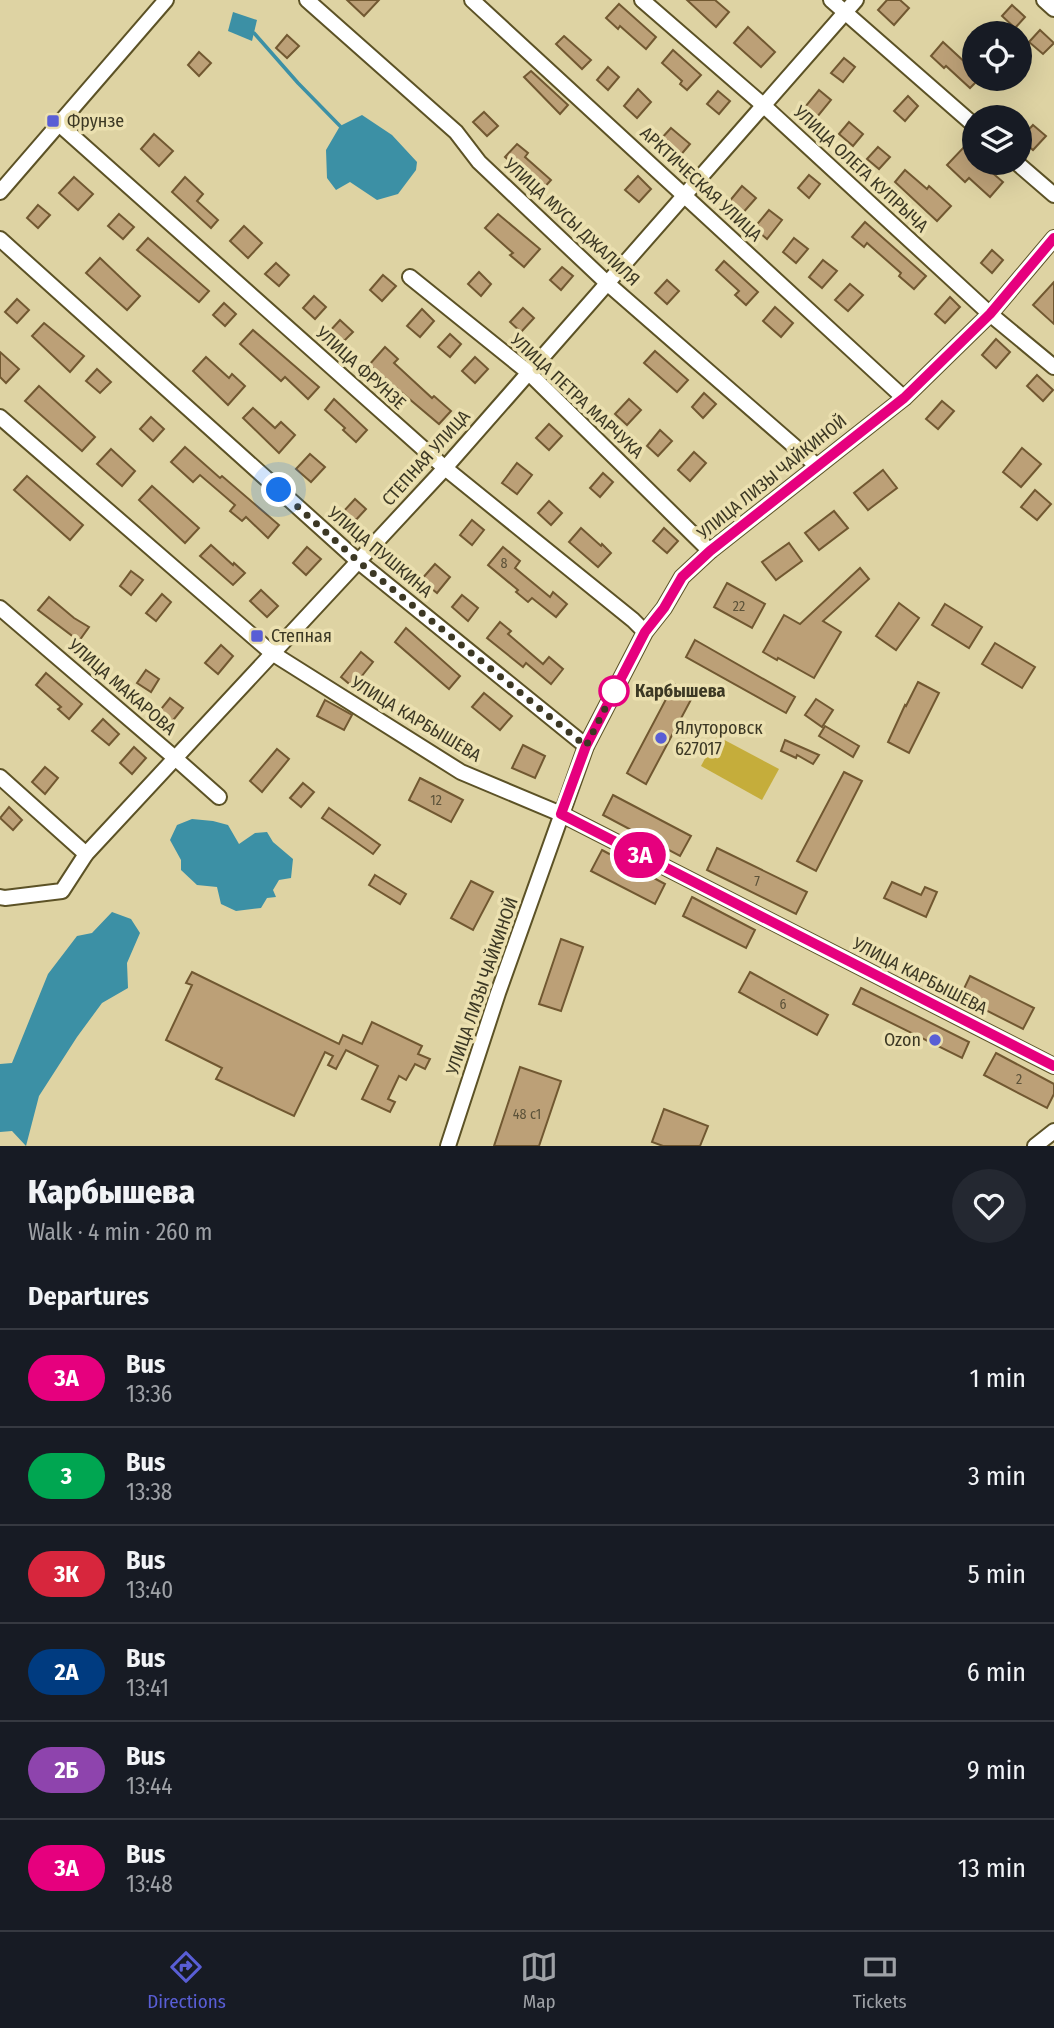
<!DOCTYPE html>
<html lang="en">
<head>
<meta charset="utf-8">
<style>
	body { margin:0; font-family:"Fira Sans Condensed",sans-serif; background:#242831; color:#f1f3f6; height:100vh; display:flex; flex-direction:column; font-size:26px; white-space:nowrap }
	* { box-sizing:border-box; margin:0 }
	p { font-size:23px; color:#9ea1a6 }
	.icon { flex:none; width:38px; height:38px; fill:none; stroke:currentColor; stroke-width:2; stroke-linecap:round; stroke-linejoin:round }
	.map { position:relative; height:1146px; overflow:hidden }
	.panel { display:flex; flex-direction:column; background:#171b24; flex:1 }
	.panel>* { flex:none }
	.badge { padding:0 14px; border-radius:23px; font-size:24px; line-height:46px }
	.tools { position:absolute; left:962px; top:21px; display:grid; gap:14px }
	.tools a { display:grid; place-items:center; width:70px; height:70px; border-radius:50%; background:#171b24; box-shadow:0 7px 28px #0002; font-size:35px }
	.you { position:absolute; width:35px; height:35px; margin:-18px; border:5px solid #fff; border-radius:50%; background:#1a73e8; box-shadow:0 0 0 10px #1a73e833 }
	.map>.badge { position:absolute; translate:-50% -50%; box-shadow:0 0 0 4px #fff }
	h2 { padding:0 28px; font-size:26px; line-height:63px }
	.round { display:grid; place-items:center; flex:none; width:74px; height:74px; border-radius:37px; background:#242831 }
	.overview { display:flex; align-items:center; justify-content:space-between; height:119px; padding:0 28px }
	h1 { font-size:33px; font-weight:800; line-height:52px }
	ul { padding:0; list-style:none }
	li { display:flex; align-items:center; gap:21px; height:98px; padding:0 28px; border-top:2px solid #363941 }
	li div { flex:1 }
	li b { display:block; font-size:26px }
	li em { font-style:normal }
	li .badge { min-width:77px; font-weight:700; text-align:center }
	.dock { display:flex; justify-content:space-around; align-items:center; height:98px; border-top:2px solid #363941; background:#171b24; font-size:19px; color:#9ea1a6 }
	.dock a { display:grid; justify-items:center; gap:4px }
	.dock .on { color:#595ed5 }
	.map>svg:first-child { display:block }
</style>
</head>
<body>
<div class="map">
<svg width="1054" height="1146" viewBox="0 0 1054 1146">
	<rect width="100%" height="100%" fill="#ded3a3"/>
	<!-- green -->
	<path fill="#c5ad3b" d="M717,736L779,769L762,800L701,766Z"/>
	<!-- water -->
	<g fill="#3c90a5">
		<path d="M233,12L257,20L252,41L228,31Z"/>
		<path d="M362,115L392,135L417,162L416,170L398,194L377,200L350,182L336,190L327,178L326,150L340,126Z"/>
		<path d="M192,819L213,821L228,825L239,844L255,833L267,832L273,842L293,859L291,878L279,880L273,890L276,897L267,898L261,908L236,911L221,904L217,887L197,885L181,870V860L170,840L177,825Z"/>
		<path d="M112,912L131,919L140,933L127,963L128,988L102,1003L77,1037L39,1096L26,1146L12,1131L0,1132V1064L12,1063L48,974L77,936L92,933Z"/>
	</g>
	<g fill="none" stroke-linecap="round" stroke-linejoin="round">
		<!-- stream -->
		<path stroke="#3c90a5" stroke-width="3.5" d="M254,33L298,83L340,126"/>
	</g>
	<!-- building -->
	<g fill="#bca077" stroke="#715831" stroke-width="2">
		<path d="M347,0H379L364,16Z"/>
		<path d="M687,0H715L729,12L716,27Z"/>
		<path d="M887,0H900L909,8L894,25L878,10Z"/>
		<path d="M619,4L656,37L646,49L620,26L618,29L606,18Z"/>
		<path d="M1012,5L1025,17L1015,28L1002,16Z"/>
		<path d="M748,27L775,52L761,67L734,43Z"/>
		<path d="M1040,30L1054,43L1043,54L1029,42Z"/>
		<path d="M287,35L299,46L287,58L276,48Z"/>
		<path d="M564,36L591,60L582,69L556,44Z"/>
		<path d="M943,42L968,65L969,63L975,69V83L970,88L946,66L944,68L931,56Z"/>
		<path d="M673,50L701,75L687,90L680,84L682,81L662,63Z"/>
		<path d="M199,52L211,63L199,76L188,65Z"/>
		<path d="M844,58L855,67L843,82L831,73Z"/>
		<path d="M608,67L619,77L608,90L597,80Z"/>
		<path d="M531,71L568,105L560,114L524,77Z"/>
		<path d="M638,89L651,102L637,118L624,106Z"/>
		<path d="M819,90L831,100L817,117L805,107Z"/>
		<path d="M718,91L730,101L719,114L707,104Z"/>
		<path d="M908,96L918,106L905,121L894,111Z"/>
		<path d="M484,112L498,126L487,136L473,122Z"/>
		<path d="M849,122L863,134L853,146L839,134Z"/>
		<path d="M1033,125L1046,136L1033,150L1020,139Z"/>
		<path d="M671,128L690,144L679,157L660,140Z"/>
		<path d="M154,134L173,151L159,166L141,149Z"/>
		<path d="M517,144L528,153L525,157L551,180L541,191L505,157Z"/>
		<path d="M878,147L890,157L879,169L867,159Z"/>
		<path d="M964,147L975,156V163H981L1003,182L990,197L969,178L965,182L947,165Z"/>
		<path d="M905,170L927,189L929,186L951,206L937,221L895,182Z"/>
		<path d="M809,175L820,184L809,198L798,188Z"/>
		<path d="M638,176L651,189L639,202L625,190Z"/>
		<path d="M74,177L93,194L78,210L59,193Z"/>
		<path d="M185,177L203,194L197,201L218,220L211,228L172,192Z"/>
		<path d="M742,186L756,198L741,215L728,203Z"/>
		<path d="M38,205L50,215L38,228L27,218Z"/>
		<path d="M769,210L782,220L767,239L754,228Z"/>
		<path d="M119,214L134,227L123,239L108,226Z"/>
		<path d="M498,214L540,249L524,267L510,255L513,253L485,228Z"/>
		<path d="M865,222L926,276L914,289L899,276L901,273L867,243L864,247L852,237Z"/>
		<path d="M244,226L262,243L248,258L230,241Z"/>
		<path d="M148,238L209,291L199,302L137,250Z"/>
		<path d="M794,238L808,249L796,263L783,252Z"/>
		<path d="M992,250L1003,260L992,273L981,263Z"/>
		<path d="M100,258L140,296L127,310L86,273Z"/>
		<path d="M823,260L837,271L822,288L809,277Z"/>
		<path d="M724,261L758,292L746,305L735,295L739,291L716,270Z"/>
		<path d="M276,263L289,275L279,286L265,274Z"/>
		<path d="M562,267L573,276L561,290L550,280Z"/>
		<path d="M479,272L491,284L481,296L468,284Z"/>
		<path d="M383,275L396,286L382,301L370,290Z"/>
		<path d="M667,280L679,291L667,304L655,293Z"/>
		<path d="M1054,282V324L1033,305Z"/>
		<path d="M850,284L863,295L848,311L835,300Z"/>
		<path d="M314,296L326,307L315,319L303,308Z"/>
		<path d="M950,297L960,307L945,323L935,314Z"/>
		<path d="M17,299L29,310L17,323L5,312Z"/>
		<path d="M224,303L236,314L225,326L213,315Z"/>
		<path d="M775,307L793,323L781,337L763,321Z"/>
		<path d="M523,308L534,318L521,332L510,322Z"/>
		<path d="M422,309L434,321L420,337L407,326Z"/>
		<path d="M340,320L353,332L342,343L329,332Z"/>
		<path d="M44,323L84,356L70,372L32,336Z"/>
		<path d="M253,330L319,387L308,399L285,377L281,381L240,344Z"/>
		<path d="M450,334L461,344L450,357L438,347Z"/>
		<path d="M996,339L1010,352L996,368L982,355Z"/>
		<path d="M385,347L398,359L394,363L432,398L434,396L451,411L439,424L369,365Z"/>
		<path d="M655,351L688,380L677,392L644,363Z"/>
		<path d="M0,352L19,369L6,383L0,377Z"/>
		<path d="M206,357L229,378L232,374L245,386L228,405L193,371Z"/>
		<path d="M475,357L488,369L475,383L462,371Z"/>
		<path d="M97,369L111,382L100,393L86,381Z"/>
		<path d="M1037,375L1053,390L1043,401L1027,386Z"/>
		<path d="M39,386L95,437L82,451L25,401Z"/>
		<path d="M704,393L716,404L703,418L692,407Z"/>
		<path d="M334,399L367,430L356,442L343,430L345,428L325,410Z"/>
		<path d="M629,399L641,410L627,425L615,414Z"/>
		<path d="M942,401L954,411L938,429L926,419Z"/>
		<path d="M253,408L275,428L281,422L295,435L279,453L243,418Z"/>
		<path d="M151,417L164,429L153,441L140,429Z"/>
		<path d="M549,424L562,436L549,450L536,438Z"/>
		<path d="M660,430L672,441L658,456L647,446Z"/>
		<path d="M185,447L220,478L222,476L279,525L268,538L246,517L242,521L230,511L235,505L200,475L193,482L171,462Z"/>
		<path d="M1022,448L1041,464L1021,487L1003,472Z"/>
		<path d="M111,449L135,471L122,486L97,464Z"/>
		<path d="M694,452L706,463L690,481L678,470Z"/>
		<path d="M310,454L325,467L311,482L296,469Z"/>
		<path d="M517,463L532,475L517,494L502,483Z"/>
		<path d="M883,470L897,488L868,510L854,493Z"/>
		<path d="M603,473L613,482L600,497L590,488Z"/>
		<path d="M27,476L83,525L70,540L14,490Z"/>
		<path d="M152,486L199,528L185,543L139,500Z"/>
		<path d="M1035,490L1051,504L1037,520L1021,507Z"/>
		<path d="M355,499L366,509L354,522L343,512Z"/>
		<path d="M549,501L562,513L551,525L538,513Z"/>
		<path d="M834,511L848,528L819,550L805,533Z"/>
		<path d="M472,520L484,530L472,545L460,535Z"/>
		<path d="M581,528L601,546L602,544L611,553L598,567L569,542Z"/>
		<path d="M664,528L678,541L667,553L653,541Z"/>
		<path d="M789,543L802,561L776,580L762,562Z"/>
		<path d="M211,545L233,565L234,563L245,573L233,585L200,556Z"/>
		<path d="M307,547L321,559L306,575L293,563Z"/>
		<path d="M503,547L520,561L515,568L550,597L553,592L567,604L556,617L532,598L528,602L516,592L518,590L488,565Z"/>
		<path d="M435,564L450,577L437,593L421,580Z"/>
		<path d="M860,568L869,579L823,621L841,632L814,678L778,658L777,660L763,652L784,615L800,624Z"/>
		<path d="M131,571L143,580L131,595L120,586Z"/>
		<path d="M727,583L765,604L752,628L714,607Z"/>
		<path d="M261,590L278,606L267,617L250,601Z"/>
		<path d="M162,594L171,602L156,621L146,613Z"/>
		<path d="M462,595L478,608L468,621L452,607Z"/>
		<path d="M49,597L74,618L89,627L79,641L38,610Z"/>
		<path d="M899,603L919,618L896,650L876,636Z"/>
		<path d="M945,604L982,627L969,648L932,625Z"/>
		<path d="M500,622L511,631L508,634L543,664L549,657L563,669L551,684L526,663L523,667L487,638Z"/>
		<path d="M406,628L460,676L449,689L395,642Z"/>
		<path d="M695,640L795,697L786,713L686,657Z"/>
		<path d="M995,643L1035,667L1022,688L982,664Z"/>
		<path d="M221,645L233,656L218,674L205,663Z"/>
		<path d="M361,652L373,662L353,687L341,677Z"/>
		<path d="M146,670L159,679L151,692L137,683Z"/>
		<path d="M46,673L82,704L69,719L58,709L61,707L36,685Z"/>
		<path d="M918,682L939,693L909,753L888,742L905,705L906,706Z"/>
		<path d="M674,684L694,694L646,784L627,773Z"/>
		<path d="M484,693L512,716L500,730L472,707Z"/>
		<path d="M170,698L183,708L170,724L157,714Z"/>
		<path d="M816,699L833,710L822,727L805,715Z"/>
		<path d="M325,700L352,715L344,730L317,716Z"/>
		<path d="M103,719L119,734L109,745L92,731Z"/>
		<path d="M825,726L859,746L853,757L819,736Z"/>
		<path d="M785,740L819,755L813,764L797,755L796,758L781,751Z"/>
		<path d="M523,745L545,756L535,778L512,768Z"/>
		<path d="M134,747L146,758L132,774L120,763Z"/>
		<path d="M277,749L289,759L262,792L250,781Z"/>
		<path d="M45,767L58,778L45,794L32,782Z"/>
		<path d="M844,772L862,781L816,871L797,861Z"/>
		<path d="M420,778L463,800L451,822L409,800Z"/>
		<path d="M303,783L314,792L301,807L290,798Z"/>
		<path d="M613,795L691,836L680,856L603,815Z"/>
		<path d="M9,807L22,820L13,830L0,818Z"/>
		<path d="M329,808L380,845L373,854L322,818Z"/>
		<path d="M717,848L807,892L796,914L707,870Z"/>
		<path d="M602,850L665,884L655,904L591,871Z"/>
		<path d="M375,875L406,894L400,904L369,885Z"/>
		<path d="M471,881L493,892L473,930L451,918Z"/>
		<path d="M892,882L921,895L925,887L937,892L926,917L884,898Z"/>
		<path d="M692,897L755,930L746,948L683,916Z"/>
		<path d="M561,939L583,947L561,1011L539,1004Z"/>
		<path d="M192,972L339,1044L343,1035L362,1044L372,1022L422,1046L418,1054L430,1059L425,1069L415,1064L406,1080L399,1076L388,1099L395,1102L390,1112L362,1099L378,1066L346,1050L336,1069L328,1065L333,1056L325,1052L294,1116L216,1079L222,1068L166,1040L192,985L186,983Z"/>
		<path d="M750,972L828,1015L817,1035L739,992Z"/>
		<path d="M970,976L1034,1008L1023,1029L960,997Z"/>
		<path d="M861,988L969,1042L962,1058L853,1004Z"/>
		<path d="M996,1053L1054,1084V1094L1047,1108L984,1075Z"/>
		<path d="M520,1067L561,1081L539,1146H494Z"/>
		<path d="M664,1109L708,1126L700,1146H663L652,1142Z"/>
	</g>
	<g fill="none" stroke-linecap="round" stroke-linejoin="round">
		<!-- minor casing -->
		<g stroke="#5c5226" stroke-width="18">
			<g id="minor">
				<path d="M307,0L456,132L479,162L607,283L817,466"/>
				<path d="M472,0L904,398"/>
				<path d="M642,0L763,105L990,314L1054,367"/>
				<path d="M831,0L975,126"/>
				<path d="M1044,0L1054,9"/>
				<path d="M59,124L445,468L633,620L645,632"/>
				<path d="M1017,163L1054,195"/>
				<path d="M0,192L166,0"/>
				<path d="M0,239L359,562L586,746"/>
				<path d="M410,277L528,372L710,551"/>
				<path d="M0,417L272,653L461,772L561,814L1054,1066"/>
				<path d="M0,608L175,758L219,797"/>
				<path d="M0,777L86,854"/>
				<path d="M0,897L5,898L62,891L86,854L445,468L856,0"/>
				<path d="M448,1146L498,993L586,746L645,632L664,608L682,577L710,551L904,398L990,314L1054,238"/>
				<path d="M1035,1146L1054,1131"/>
			</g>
		</g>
		<!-- minor -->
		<use href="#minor" stroke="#fff" stroke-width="14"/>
	</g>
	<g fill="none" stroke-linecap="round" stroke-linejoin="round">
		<!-- line casing -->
		<g stroke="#fff" stroke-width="16">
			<path id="line" d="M1054,238L990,314L904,398L710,551L682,577L664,608L645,632L586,746L561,814L1054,1066"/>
		</g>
		<!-- line -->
		<use href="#line" stroke="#e6007e" stroke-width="10"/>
		<!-- walk -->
		<path stroke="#3c3824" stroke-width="7" stroke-dasharray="0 12.6" d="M279,490L359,562L586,746L614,691"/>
	</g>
	<!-- markers -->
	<g fill="#595ed5" stroke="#ebe0b0" stroke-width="2.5">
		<rect x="46" y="114" width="14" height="14" rx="3.5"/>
		<rect x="250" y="629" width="14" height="14" rx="3.5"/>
		<circle cx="661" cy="738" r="7"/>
		<circle cx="935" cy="1040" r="7"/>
	</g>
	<circle fill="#fff" stroke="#e6007e" stroke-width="3.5" cx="614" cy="691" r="14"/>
	<g text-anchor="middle" stroke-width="7" stroke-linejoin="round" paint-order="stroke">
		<!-- number labels -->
		<g font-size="14" fill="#5c5239">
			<text x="504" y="568">8</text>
			<text x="739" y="611">22</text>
			<text x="436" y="805">12</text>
			<text x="757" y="886">7</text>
			<text x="783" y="1009">6</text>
			<text x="1019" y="1084">2</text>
			<text x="527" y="1119">48 с1</text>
		</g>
		<!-- poi labels -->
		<g font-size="18" fill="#3c3824" stroke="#ebe0b0" text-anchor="start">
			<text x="67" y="127">Фрунзе</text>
			<text x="271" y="642">Степная</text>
			<text x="675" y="734">Ялуторовск<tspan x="675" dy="21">627017</tspan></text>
			<text x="921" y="1046" text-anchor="end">Ozon</text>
		</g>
		<!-- street labels -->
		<g font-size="18" fill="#3c3824" stroke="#ebe0b0">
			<text transform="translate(861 169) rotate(43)" y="6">УЛИЦА ОЛЕГА КУПРЫЧА</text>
			<text transform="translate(701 184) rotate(43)" y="6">АРКТИЧЕСКАЯ УЛИЦА</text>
			<text transform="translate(572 222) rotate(43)" y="6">УЛИЦА МУСЫ ДЖАЛИЛЯ</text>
			<text transform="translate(361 368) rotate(42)" y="6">УЛИЦА ФРУНЗЕ</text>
			<text transform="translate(577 396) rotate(43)" y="6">УЛИЦА ПЕТРА МАРЧУКА</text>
			<text transform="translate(426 458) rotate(-48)" y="6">СТЕПНАЯ УЛИЦА</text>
			<text transform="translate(772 477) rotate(-39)" y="6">УЛИЦА ЛИЗЫ ЧАЙКИНОЙ</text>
			<text transform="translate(380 552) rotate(40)" y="6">УЛИЦА ПУШКИНА</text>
			<text transform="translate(122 687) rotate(41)" y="6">УЛИЦА МАКАРОВА</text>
			<text transform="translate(416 719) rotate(31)" y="6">УЛИЦА КАРБЫШЕВА</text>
			<text transform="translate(920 976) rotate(27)" y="6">УЛИЦА КАРБЫШЕВА</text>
			<text transform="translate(482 986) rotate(-71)" y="6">УЛИЦА ЛИЗЫ ЧАЙКИНОЙ</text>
		</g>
		<!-- stop labels -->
		<g font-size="18" font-weight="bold" fill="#3c3824" stroke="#ebe0b0" text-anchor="start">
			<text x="635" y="697">Карбышева</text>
		</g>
	</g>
</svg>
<div class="tools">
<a><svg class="icon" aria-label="locate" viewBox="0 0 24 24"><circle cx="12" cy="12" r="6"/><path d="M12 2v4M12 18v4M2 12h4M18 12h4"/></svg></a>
<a><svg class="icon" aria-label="layers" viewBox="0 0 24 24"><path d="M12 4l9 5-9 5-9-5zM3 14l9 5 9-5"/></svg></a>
</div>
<div class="you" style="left:279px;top:490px"></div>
<b class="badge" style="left:640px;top:855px;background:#e6007e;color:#fff">3А</b>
</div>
<section class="panel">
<div class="overview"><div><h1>Карбышева</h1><p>Walk · 4 min · 260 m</p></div><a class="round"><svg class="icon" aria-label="heart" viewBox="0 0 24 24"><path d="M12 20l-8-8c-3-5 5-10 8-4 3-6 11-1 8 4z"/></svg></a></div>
<h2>Departures</h2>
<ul>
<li><span class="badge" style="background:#e6007e;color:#fff">3А</span><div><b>Bus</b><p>13:36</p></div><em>1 min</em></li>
<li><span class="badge" style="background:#00a651;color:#fff">3</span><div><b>Bus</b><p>13:38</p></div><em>3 min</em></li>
<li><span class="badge" style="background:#d7263d;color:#fff">3К</span><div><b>Bus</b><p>13:40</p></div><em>5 min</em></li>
<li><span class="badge" style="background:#003b80;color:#fff">2А</span><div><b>Bus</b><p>13:41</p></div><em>6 min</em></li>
<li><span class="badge" style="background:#8e44ad;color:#fff">2Б</span><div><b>Bus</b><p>13:44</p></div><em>9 min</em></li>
<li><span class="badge" style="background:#e6007e;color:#fff">3А</span><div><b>Bus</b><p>13:48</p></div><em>13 min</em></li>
</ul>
</section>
<nav class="dock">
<a class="on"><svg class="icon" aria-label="directions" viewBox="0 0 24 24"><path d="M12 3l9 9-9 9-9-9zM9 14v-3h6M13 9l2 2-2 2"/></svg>Directions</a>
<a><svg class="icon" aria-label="map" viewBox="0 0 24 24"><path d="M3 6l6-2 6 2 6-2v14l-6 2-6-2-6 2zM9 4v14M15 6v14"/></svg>Map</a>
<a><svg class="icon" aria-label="tickets" viewBox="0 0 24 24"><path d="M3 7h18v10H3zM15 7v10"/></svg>Tickets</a>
</nav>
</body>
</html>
